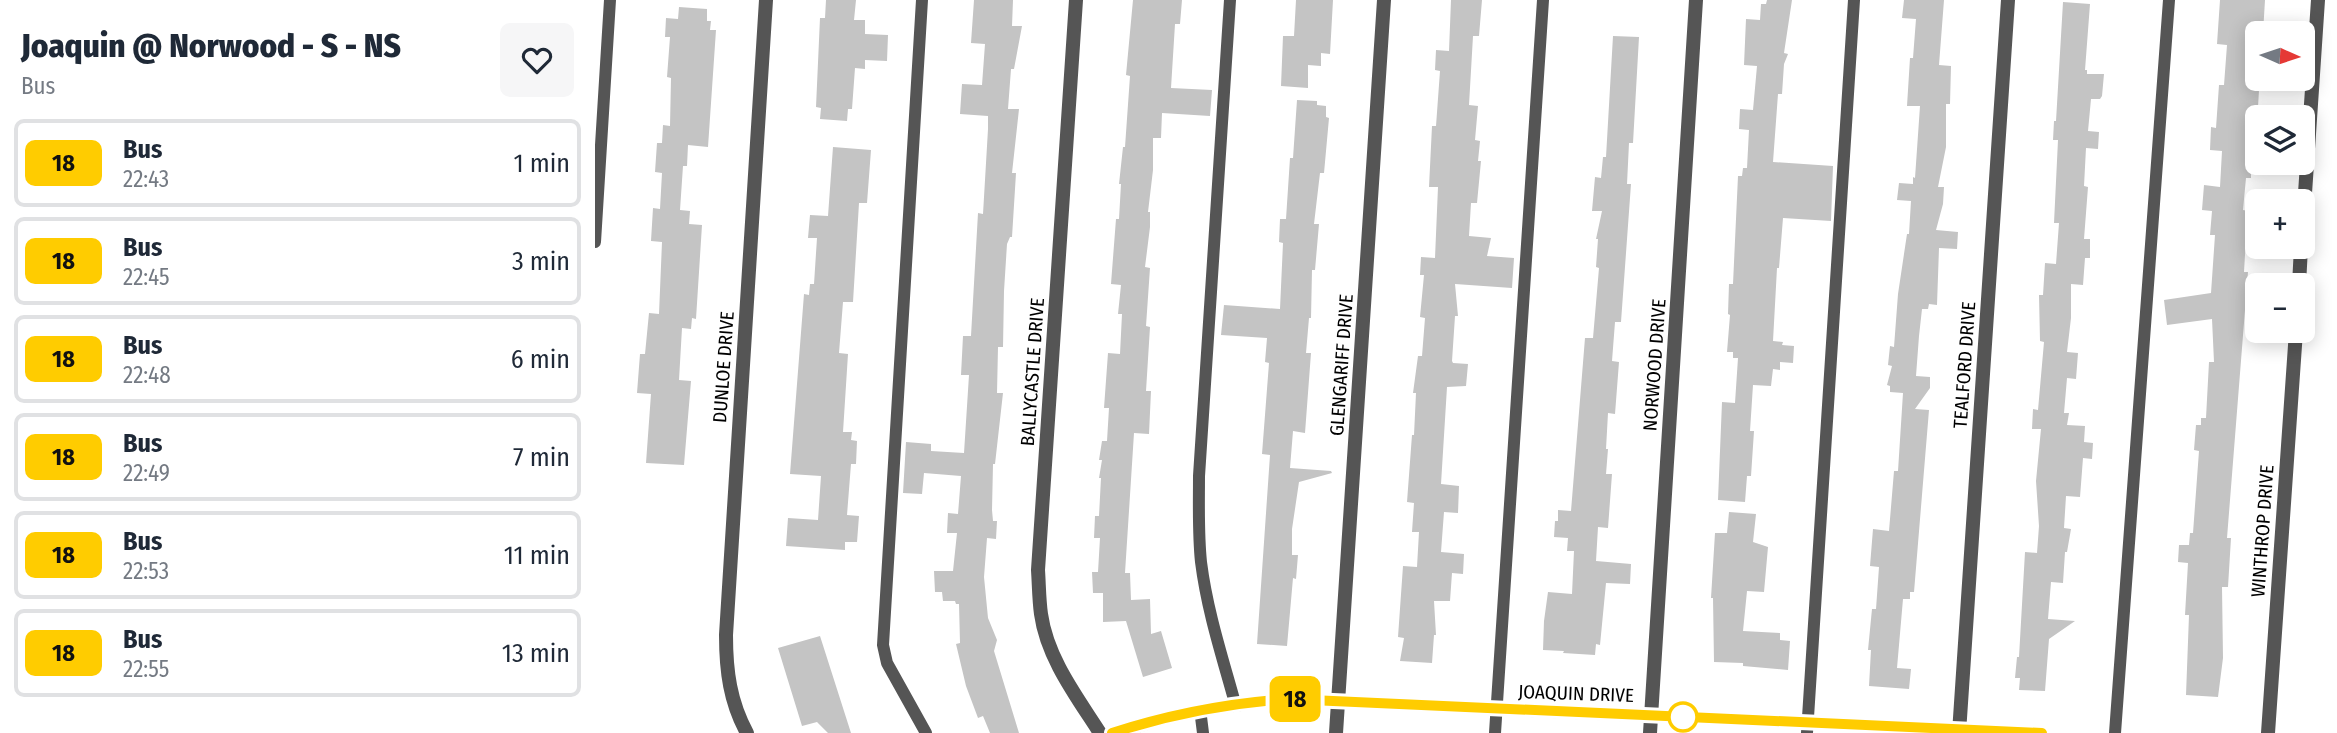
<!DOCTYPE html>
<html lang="en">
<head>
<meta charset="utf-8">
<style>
	body { margin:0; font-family:"Fira Sans Condensed",sans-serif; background:#f6f6f7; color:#1f2937; height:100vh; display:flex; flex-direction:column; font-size:26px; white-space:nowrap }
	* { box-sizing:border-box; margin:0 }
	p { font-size:23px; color:#747a83 }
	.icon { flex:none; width:38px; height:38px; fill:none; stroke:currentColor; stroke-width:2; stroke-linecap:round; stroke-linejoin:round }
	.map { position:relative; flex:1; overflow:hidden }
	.side { display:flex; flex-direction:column; background:#fff; width:595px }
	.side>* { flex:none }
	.badge { padding:0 14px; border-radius:10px; font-size:24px; line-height:46px }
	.needle { width:46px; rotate:93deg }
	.tools { position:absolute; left:1650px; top:21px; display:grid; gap:14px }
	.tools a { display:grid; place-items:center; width:70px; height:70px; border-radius:10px; background:#fff; box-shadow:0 4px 18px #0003; font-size:35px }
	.map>.badge { position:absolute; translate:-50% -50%; box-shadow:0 0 0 4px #fff }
	.round { display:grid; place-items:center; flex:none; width:74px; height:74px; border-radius:10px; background:#f6f6f7 }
	.overview { display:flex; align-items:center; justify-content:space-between; height:119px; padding:0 21px }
	h1 { font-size:33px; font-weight:800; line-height:52px }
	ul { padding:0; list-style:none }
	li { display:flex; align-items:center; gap:21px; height:88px; margin:0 14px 10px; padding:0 7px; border:4px solid #e0e1e3; border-radius:10px }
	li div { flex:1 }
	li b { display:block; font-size:26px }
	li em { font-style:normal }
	li .badge { min-width:77px; font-weight:700; text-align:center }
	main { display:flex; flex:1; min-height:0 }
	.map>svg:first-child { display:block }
</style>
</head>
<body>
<main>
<section class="side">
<div class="overview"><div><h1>Joaquin @ Norwood - S - NS</h1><p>Bus</p></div><a class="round"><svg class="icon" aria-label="heart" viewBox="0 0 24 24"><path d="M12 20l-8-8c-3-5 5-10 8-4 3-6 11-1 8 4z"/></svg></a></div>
<ul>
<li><span class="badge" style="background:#fc0;color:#111">18</span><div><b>Bus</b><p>22:43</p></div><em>1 min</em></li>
<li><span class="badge" style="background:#fc0;color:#111">18</span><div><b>Bus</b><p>22:45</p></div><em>3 min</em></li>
<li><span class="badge" style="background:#fc0;color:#111">18</span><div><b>Bus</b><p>22:48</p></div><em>6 min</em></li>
<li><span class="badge" style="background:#fc0;color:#111">18</span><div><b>Bus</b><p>22:49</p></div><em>7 min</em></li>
<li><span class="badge" style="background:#fc0;color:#111">18</span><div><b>Bus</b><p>22:53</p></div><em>11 min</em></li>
<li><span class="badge" style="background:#fc0;color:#111">18</span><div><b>Bus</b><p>22:55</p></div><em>13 min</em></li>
</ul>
</section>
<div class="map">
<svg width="1742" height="733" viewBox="0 0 1742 733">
	<rect width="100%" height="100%" fill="#fff"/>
	<!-- building -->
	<g fill="#c4c4c4">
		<path d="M231,0H261L259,20H270V34L293,35L292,61L270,60V69L260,68L257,109H253L252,121L225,119L226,108L221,107L225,18H230Z"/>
		<path d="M379,0H418L417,26H427L419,69H416L413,109H424L417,173H421L417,237H415L412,244L409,291L408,347H403L402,393H408L400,464H398L397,510L398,521H402L401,539L392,538L389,577L393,618L402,640L399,651L424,733H395L388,716L383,718L371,686L361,644L365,643L364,604H361L360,601H348L347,592H340L339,571H358L362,533H352L353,513L363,514L366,476L329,473L327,494L308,493L311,442L336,444V451L369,453L374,375H366L368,336H376L383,213L388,214L393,129V116L365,114L367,84L387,85L390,44L376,43Z"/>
		<path d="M538,0H587L585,24H580L576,88L617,90L615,116L567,113L566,138H558V170L553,212H555V227L550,267L555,268L551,326L555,327L551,391H556L554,434L539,433L530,573H535L536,600L555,599L556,634L566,631L577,668L548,677L531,621L508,622V593H498L497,572H503L505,538H499L500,516H504L506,478H504L507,460H504L507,441H512L514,408H509L513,353L525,354L527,314H523L526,285L516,284L521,219H524L526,184H524L528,147H530L535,76L531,75Z"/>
		<path d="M701,0H738L735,54L726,53V66L713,65V88L686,86L688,36H699Z"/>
		<path d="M856,0H887L884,36H878L874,105L883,106L880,140L885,141L883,161H886L882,203H876L874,236L896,238L892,256L919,258L917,288L860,284L863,316H860L857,361L858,363L873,364L871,386L852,387L846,484L864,486L863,513L849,512L846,552L869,554L868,574L857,573L855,601H839L841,635H839L837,663L805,661L809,638L803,637L808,566L822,567L824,532H817L819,503L812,502L817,435H819L821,393H818L823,356H827L830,318L825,317L829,275H825L826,257L840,258L843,187H834L837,126H841L845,71L840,70L841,50L854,51Z"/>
		<path d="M1172,0H1197L1189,53L1193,54L1189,64L1187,94H1183L1178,162L1238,166L1236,221L1188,218L1184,268H1182L1178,341L1188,342L1187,345L1199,346L1198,363L1185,362V370L1178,369L1176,386L1158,385L1155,431H1159L1156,476H1152L1150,502L1123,500L1127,402L1140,403L1143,358H1138V352H1132L1135,315L1133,314L1134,284H1138L1143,176H1147L1148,168H1152L1154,130L1144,129L1145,109L1158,110L1162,66L1149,65L1151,19L1165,20L1166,4H1171Z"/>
		<path d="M1309,0H1349L1344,65L1356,66L1355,104H1351V147L1343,187H1349L1348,204L1341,230L1363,232L1362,249L1344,248L1342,305L1334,304L1333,309H1327L1324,336L1321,376L1335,377V388L1320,409L1334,410L1319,592H1315V599H1308L1302,668L1316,669L1314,689L1274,686L1276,650H1273L1277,609H1281L1284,567L1275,566L1278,529L1294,531L1299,471H1303L1308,393L1295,392V386L1292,385L1297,366L1293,365L1295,346L1299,347L1303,294L1312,234H1314L1316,201L1302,200L1304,183L1318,184V177L1320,178L1325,106H1312L1315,58H1318L1321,19L1307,18Z"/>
		<path d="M1625,0H1670L1668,33H1662L1660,82H1663L1664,90L1663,107H1660L1658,148H1661L1660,165H1656V178H1651L1648,210L1653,211L1654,238H1651L1649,272H1653L1632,538H1636L1633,587H1627L1628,658L1623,697L1591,695L1594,615H1590L1593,563L1583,562L1584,545H1594L1595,533H1598L1604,451L1599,450L1601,425H1606V418H1611L1614,362H1619L1617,319L1572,325L1569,300L1616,293L1620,235H1615L1617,211L1607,210L1609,185L1625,187L1627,151L1615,150L1616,127L1621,128L1624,85H1629L1632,45L1622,44Z"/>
		<path d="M1468,2L1495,4L1490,70H1492V74H1509L1507,96L1505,99H1496L1493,131L1504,132L1503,149L1491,148L1489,186L1493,187L1489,239H1495V258H1490L1488,285L1476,284V318L1472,352L1483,353L1481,379L1472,378L1469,413H1474L1472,425L1490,426L1489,442L1498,443L1497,459L1488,458L1485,497L1471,496L1469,528L1476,529L1472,552H1470L1468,583L1456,582L1453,619L1480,621L1454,639L1450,691L1424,690L1425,678H1420L1422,657H1424L1430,552L1442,553L1444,526L1441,481L1446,429H1437L1438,409L1443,410L1449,342L1445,341L1444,295H1448L1450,263L1461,264L1464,223H1459L1463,140H1458L1459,121H1461Z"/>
		<path d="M84,7L112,9V21H116L115,30H121L113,147L93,145L92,166H88L85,210L95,211L94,224L107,225L101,319L97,318L96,329L87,328L84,380L96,381L89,465L51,463L56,394L42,393L45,354H50L54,313L64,314L67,242L56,241L58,208L65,209L67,173L60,172L62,143H67L68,125L75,126L76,78L72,77L75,37H70L71,18L83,19Z"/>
		<path d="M1018,36L1044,37L1038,143H1034L1032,184H1036L1026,322H1020L1017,361L1024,362L1020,414L1013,413L1011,449H1013L1011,474H1017L1013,528L1003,527L1001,561L1036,564L1035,584L1011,583L1005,645L1001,644L1000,655L968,653L969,651L948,650L949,621L953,592L977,594L979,551H972L973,538L959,537L960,521H963V510L976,511L990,338H998L1004,268L1001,267L1003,239H1001L1007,211H997L1000,177L1006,178L1008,157H1011Z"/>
		<path d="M702,100L722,101V105L731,106V117L734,118L729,173H725L719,224H724L720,270H717L716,318H714L711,353H716L710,433L698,431L695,468L736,471L737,473L704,482L697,529V555H703L701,579L698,578L692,646L662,644L675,455L667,454L674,363L670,362L672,338L626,335L629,305L685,309L688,243L684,242L685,219H691L695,158H698Z"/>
		<path d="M238,147L276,150L272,203H264L258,302H248L244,353L253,354L248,432H257L256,440L262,441L261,464H256L252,515L264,516L262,542H250V550L191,546L193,518L223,520L226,476L195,474L209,294L214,295L215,284H219L222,238H213L215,215L233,216Z"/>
		<path d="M1134,512L1161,514L1158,542L1173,547L1169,592L1152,591L1148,631L1185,633V640L1195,641L1193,670L1148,666V663L1119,662L1118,598H1116L1120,533H1132Z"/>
		<path d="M225,636L256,733H233L222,722L207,726L183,648Z"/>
	</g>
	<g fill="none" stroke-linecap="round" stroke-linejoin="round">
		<!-- lane -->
		<g stroke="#555" stroke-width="12">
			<path d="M327,0L288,645L292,663L331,733"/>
			<path d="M635,0L604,476C604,504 603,533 606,562C612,610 627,656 640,703"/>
			<path d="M0,242L15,0"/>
			<path d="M605,709L608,733"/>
			<path d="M900,733L948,0"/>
			<path d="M1212,733L1259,0"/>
			<path d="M1520,733L1574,0"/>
		</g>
		<!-- street -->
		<g stroke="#555" stroke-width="14">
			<path d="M481,0L443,570C444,585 444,600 446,614C452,658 482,697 505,733"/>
			<path d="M1708,223L1723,0"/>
			<path d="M1704,285L1706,247"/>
			<path d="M152,733C135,702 131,671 131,635L171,0"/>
			<path d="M741,733L789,0"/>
			<path d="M1055,733L1101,0"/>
			<path d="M1364,733L1413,0"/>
			<path d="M1673,733L1701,331"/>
		</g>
		<!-- secondary -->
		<path stroke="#222" stroke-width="14" d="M518,733C579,714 630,704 694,699L1446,733"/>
	</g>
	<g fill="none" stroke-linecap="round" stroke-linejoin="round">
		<!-- line casing -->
		<g stroke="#fff" stroke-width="16">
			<path id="line" d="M517,733C576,714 633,703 694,699L1447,733"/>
		</g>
		<!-- line -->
		<use href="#line" stroke="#fc0" stroke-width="10"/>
	</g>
	<!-- markers -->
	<circle fill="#fff" stroke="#fc0" stroke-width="3.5" cx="1088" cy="717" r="14"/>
	<g text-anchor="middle" stroke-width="6" stroke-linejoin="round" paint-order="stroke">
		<!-- street labels -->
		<g font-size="19" fill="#000" stroke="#fff">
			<text transform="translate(746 365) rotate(-86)" y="7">GLENGARIFF DRIVE</text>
			<text transform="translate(1059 365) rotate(-86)" y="7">NORWOOD DRIVE</text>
			<text transform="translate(1369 365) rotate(-86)" y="7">TEALFORD DRIVE</text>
			<text transform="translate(128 367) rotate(-86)" y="7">DUNLOE DRIVE</text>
			<text transform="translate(437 372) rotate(-86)" y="7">BALLYCASTLE DRIVE</text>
			<text transform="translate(1667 531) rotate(-86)" y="7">WINTHROP DRIVE</text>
			<text transform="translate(981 693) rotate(2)" y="7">JOAQUIN DRIVE</text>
		</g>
	</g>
</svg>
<div class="tools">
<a><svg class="needle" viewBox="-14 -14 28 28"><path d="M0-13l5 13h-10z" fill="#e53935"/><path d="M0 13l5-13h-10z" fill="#747a83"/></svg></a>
<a><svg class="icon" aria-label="layers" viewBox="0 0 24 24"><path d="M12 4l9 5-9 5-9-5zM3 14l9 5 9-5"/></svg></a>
<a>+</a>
<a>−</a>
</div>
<b class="badge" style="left:700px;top:699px;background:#fc0;color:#111">18</b>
</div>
</main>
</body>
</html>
